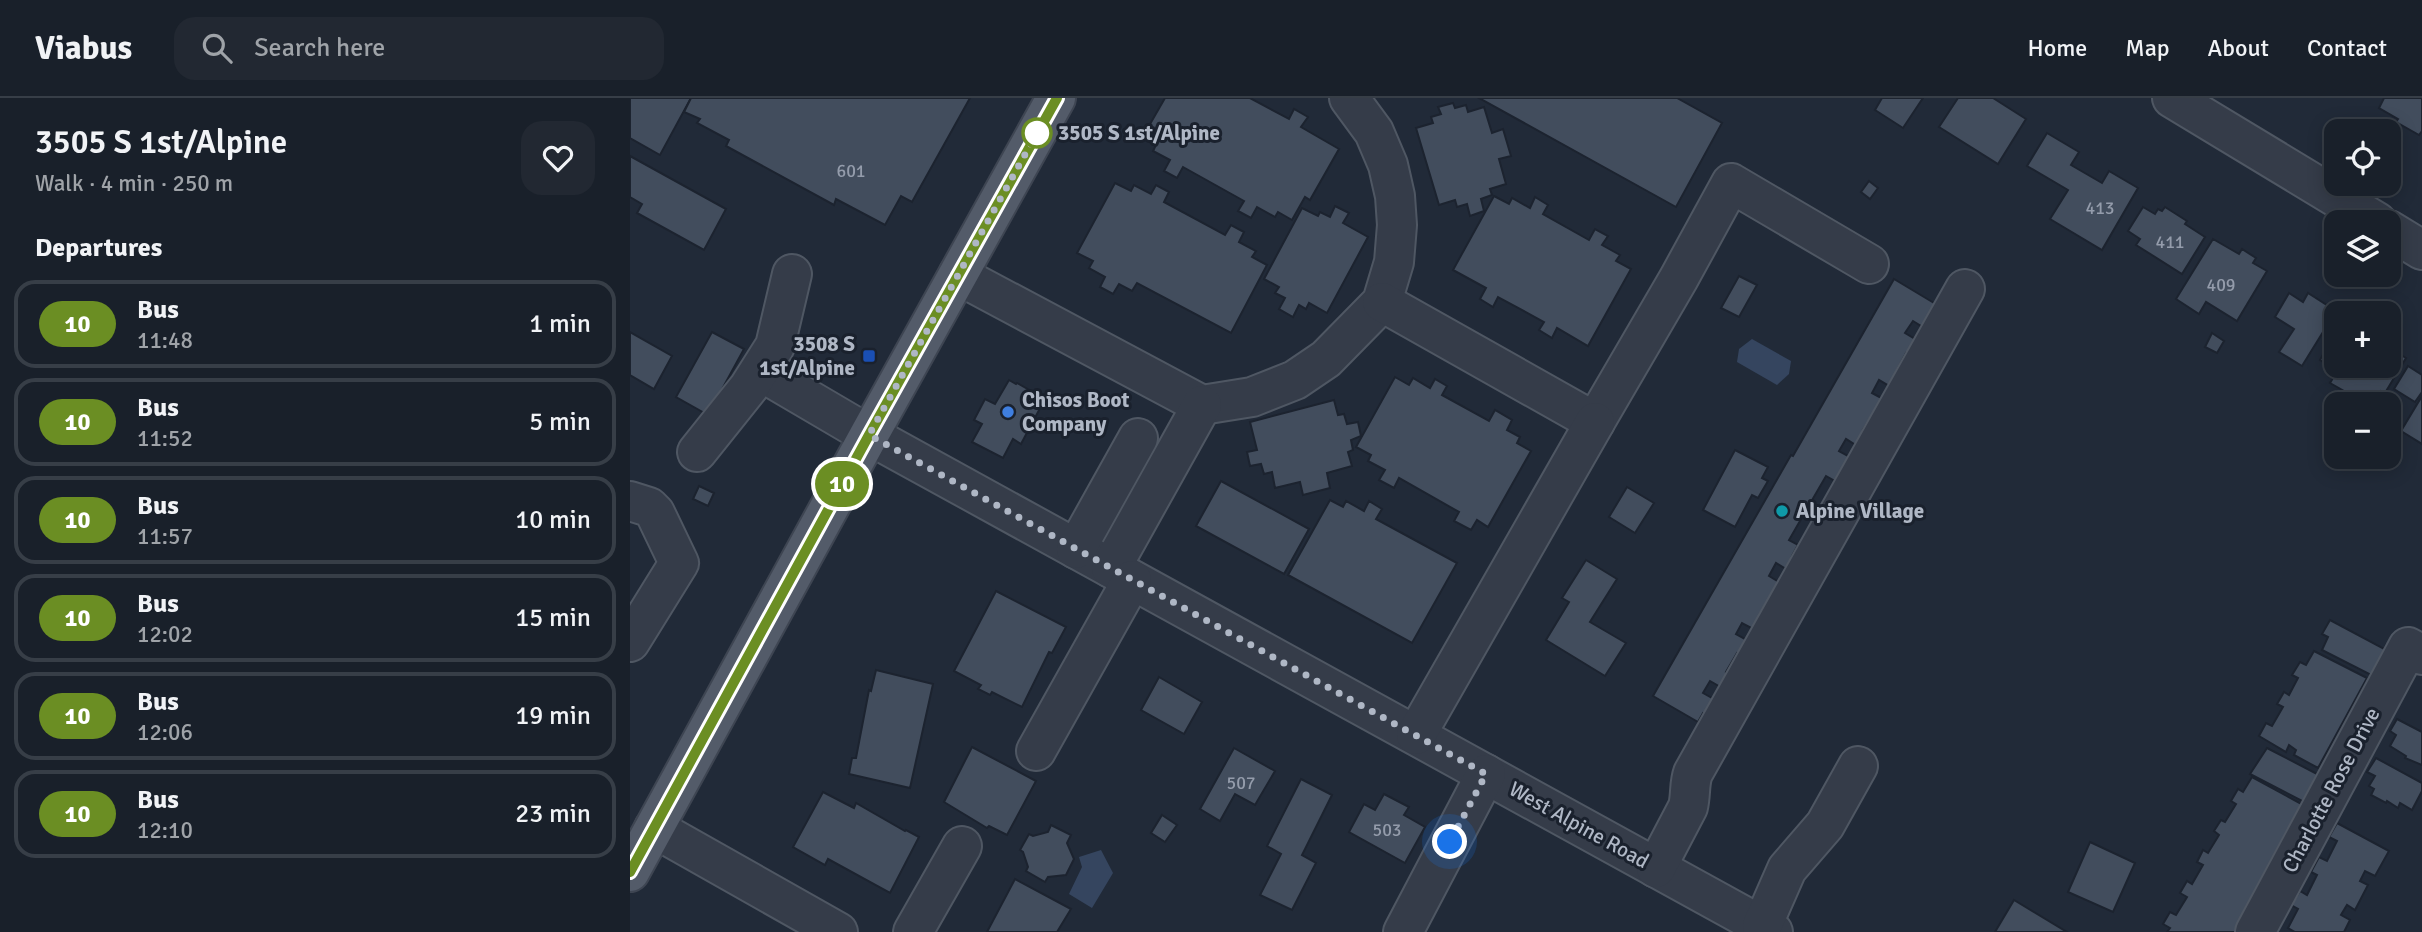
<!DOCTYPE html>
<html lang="en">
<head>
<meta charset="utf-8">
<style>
	body { margin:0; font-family:Signika,sans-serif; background:#222832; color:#f1f3f6; height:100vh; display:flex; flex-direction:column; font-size:26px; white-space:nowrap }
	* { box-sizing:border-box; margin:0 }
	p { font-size:23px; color:#9fa3a8 }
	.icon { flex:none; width:38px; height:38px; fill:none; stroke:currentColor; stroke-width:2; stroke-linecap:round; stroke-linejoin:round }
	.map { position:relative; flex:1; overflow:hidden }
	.panel { display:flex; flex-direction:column; background:#19202a; width:630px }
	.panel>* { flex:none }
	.badge { padding:0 14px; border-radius:23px; font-size:24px; line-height:46px }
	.controls { position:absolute; left:1694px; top:21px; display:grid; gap:14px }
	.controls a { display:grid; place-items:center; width:77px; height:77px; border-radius:14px; background:#19202a; box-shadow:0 4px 18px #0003,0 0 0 2px #373e47; font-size:35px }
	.you { position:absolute; width:35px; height:35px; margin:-18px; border:5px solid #fff; border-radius:50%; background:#1a73e8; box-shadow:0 0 0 10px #1a73e833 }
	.map>.badge { position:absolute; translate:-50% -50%; box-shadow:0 0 0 4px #fff }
	h2 { padding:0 35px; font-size:26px; line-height:63px }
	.round { display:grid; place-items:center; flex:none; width:74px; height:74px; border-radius:21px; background:#222832 }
	.head { display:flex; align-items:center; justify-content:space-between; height:119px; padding:0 35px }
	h1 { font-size:33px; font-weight:600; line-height:52px }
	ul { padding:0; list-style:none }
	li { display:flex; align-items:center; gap:21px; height:88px; margin:0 14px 10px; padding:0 21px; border:4px solid #373e47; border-radius:21px }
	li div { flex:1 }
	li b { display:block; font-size:26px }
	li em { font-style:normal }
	li .badge { min-width:77px; font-weight:700; text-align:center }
	header { display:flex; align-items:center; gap:42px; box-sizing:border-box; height:98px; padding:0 35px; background:#19202a; border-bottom:2px solid #373e47 }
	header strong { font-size:33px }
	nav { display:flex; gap:38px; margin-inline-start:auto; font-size:24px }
	.search { width:490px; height:63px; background:#222832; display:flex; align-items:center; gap:18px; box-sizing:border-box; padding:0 24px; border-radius:21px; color:#9fa3a8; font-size:26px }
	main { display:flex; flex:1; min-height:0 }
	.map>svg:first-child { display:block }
</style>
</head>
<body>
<header>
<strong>Viabus</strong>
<div class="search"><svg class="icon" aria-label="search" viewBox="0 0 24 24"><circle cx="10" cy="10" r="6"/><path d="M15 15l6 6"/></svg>Search here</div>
<nav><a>Home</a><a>Map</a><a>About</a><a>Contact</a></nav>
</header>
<main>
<section class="panel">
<div class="head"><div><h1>3505 S 1st/Alpine</h1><p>Walk · 4 min · 250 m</p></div><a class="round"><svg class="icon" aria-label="heart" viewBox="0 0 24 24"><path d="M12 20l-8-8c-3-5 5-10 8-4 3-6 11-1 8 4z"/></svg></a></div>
<h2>Departures</h2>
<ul>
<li><span class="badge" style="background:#6b8e23;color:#fff">10</span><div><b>Bus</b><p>11:48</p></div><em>1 min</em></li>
<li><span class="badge" style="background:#6b8e23;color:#fff">10</span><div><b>Bus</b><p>11:52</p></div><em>5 min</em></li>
<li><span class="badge" style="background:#6b8e23;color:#fff">10</span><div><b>Bus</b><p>11:57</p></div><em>10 min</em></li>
<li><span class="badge" style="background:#6b8e23;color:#fff">10</span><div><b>Bus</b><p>12:02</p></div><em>15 min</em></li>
<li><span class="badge" style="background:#6b8e23;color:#fff">10</span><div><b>Bus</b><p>12:06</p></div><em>19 min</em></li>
<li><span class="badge" style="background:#6b8e23;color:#fff">10</span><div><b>Bus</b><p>12:10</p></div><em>23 min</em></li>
</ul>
</section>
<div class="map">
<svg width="1792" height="834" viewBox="0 0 1792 834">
	<rect width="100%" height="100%" fill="#212a38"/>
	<!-- water -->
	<g fill="#35455f">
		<path d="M1122,241L1161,263L1159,276L1147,287L1107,264L1109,251Z"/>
		<path d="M471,752L483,775L462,810L439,796L452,769L449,759Z"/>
	</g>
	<!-- building -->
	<g fill="#424d5d" stroke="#1c232f" stroke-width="2">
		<path d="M0,0H61L30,57L0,40Z"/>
		<path d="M61,0H340L282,104L271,98L255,127L206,101L204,107L96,48L99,42L67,25L70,21L54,14Z"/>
		<path d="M535,0H620L659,21L664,11L678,19L671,29L709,51L680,102L675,99L662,122L648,114L645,119L627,109L621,120L608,113L614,103L553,69L547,80L534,73L540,62L523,53L526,47L512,40Z"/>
		<path d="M849,0H1047L1092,25L1046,109Z"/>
		<path d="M1252,0H1293L1273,30L1245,12Z"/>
		<path d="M1328,0H1363L1396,21L1368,66L1309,29Z"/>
		<path d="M1754,0H1792V33L1789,37L1766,24L1768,21L1749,10Z"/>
		<path d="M823,5L825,10L836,7L838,14L854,9L862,35L873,31L881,58L869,61L876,86L860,91L862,97L851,101L854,113L840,118L837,106L827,109L825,102L809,107L786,30L803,25L801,19L811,16L808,9Z"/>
		<path d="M1417,35L1449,54L1441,67L1472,85L1479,73L1508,90L1472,152L1420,121L1438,92L1397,68Z"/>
		<path d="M0,58L96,111L74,152L7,115L12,106L0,99Z"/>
		<path d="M1239,83L1248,90L1240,101L1231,94Z"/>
		<path d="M485,85L501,93L504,87L521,96L526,87L539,94L534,104L595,137L601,127L614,134L609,144L626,153L622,159L637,167L601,235L507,185L502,193L489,186L483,196L470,189L475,179L459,170L463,163L447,155Z"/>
		<path d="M864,98L879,106L882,100L900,110L905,99L918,107L913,116L959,142L965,131L978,138L972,147L990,157L986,163L1001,171L958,248L927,230L922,240L909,232L914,224L868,199L863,209L850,201L856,190L823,172Z"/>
		<path d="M705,108L719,115L713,125L738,139L697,215L679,205L676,211L669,207L663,219L649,211L655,200L645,195L649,189L634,181L672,110L688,118L690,114L700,119Z"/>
		<path d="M1513,109L1525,116L1528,111L1532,113L1535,109L1557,123L1555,126L1575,139L1552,176L1506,147L1510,141L1498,133Z"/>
		<path d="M1583,141L1609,156L1612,151L1626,160L1623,165L1637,173L1607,223L1576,204L1569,216L1546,201Z"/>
		<path d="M1109,178L1127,187L1109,219L1091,210Z"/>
		<path d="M1264,181L1309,208L1296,231L1283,223L1275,235L1290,244L1283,258L1276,255L1266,274L1274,278L1266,292L1249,282L1242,295L1257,303L1244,314L1233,332L1240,336L1232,351L1216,341L1209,353L1227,363L1205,383L1196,378L1159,442L1168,447L1162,458L1168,461L1161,474L1146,465L1139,478L1154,487L1146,501L1141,497L1130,516L1135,519L1127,533L1112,525L1106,536L1122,545L1114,559L1107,555L1096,574L1102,578L1094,591L1080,583L1073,595L1089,604L1080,619L1073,615L1068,624L1023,598L1161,357L1163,358Z"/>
		<path d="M1659,195L1673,204L1678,195L1706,213L1672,268L1649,254L1664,231L1645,219Z"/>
		<path d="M1706,233V268H1759V250L1776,260L1755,295L1751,293L1743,306H1737L1700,285L1707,273L1690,262Z"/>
		<path d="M0,234L42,258L24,291L0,277Z"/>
		<path d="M82,234L114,251L78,317L46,299Z"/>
		<path d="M1582,235L1594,243L1587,255L1575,249Z"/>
		<path d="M1778,268L1792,277V294L1785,304L1764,291Z"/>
		<path d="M765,279L779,287L783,280L800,290L805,281L817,288L812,297L859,323L865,312L882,322L877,332L890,339L887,345L901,353L858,429L847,422L841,432L824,423L829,414L769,380L764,390L749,382L755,372L738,363L741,357L726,349Z"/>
		<path d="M379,282L386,286L387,285L415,301L391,346L383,341L373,360L342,344L352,326L344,322L355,301L365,306Z"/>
		<path d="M1792,298V346L1771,333Z"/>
		<path d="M704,302L708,317L714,316L717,326L728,324L731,338L721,342L723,352L718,354L722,368L697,375L700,390L673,397L670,384L645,390L642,374L634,376L631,366L620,368L617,354L627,352L620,324Z"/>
		<path d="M1105,352L1138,369L1132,380L1138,383L1128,400L1122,397L1105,429L1073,412Z"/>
		<path d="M591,383L679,431L654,476L566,428Z"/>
		<path d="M69,388L84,395L78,408L63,401Z"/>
		<path d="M997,389L1024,405L1005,435L979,419Z"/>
		<path d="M700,402L713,409L716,403L734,413L739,403L752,411L746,421L827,465L782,545L658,477Z"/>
		<path d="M956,462L987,481L960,524L996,545L975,578L916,542L939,504L932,500Z"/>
		<path d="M366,493L436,529L422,555L419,554L392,609L362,594L360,597L348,591L351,587L324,573Z"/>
		<path d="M1700,522L1754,551L1756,547L1761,550L1745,579L1692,552L1698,539L1692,536Z"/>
		<path d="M1684,553L1737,580L1688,670L1664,657L1666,652L1659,647L1656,654L1629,638L1636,625L1642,628L1653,609L1647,606L1654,594L1659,597L1668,580L1662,577L1670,564L1676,567Z"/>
		<path d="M246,572L303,586L280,690L219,676L222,660H226L239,592L241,593Z"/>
		<path d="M529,579L572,604L554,636L511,612Z"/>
		<path d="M1767,621L1792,634V667L1775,660L1776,658L1760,648L1766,637L1760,633Z"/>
		<path d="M342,649L406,683L377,737L359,728L357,730L314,704Z"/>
		<path d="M604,650L645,673L625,707L605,696L590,723L570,711Z"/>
		<path d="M1637,650L1689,677L1674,704L1620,676Z"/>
		<path d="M1746,660L1792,685V693L1782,712L1770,705L1768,710L1757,703L1756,705L1741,697L1744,691L1739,688L1745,678L1737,674Z"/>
		<path d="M1622,679L1677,709L1606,834H1537L1540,830L1533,826L1540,814L1546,817L1557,799L1550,795L1557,783L1562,786L1573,767L1567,764L1573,752L1578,755L1589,737L1584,733L1591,722L1595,724L1606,706L1601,703L1608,691L1613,694Z"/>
		<path d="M671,681L702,697L672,757L686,765L662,812L630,797L651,756L637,748Z"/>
		<path d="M193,694L224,710L226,705L275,733L276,732L289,739L260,795L198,761L195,767L163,749Z"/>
		<path d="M754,696L779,709L774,717L795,729L775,765L719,734L734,706L745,712Z"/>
		<path d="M532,717L547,727L535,744L521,735Z"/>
		<path d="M1707,725L1759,753L1745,778L1735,773L1730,783L1738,787L1725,812L1717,807L1711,817L1720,822L1714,834H1665L1658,830L1668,811L1661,807L1670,793L1677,797L1687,777L1681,774L1689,759L1697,763L1707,743L1699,739Z"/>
		<path d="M421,727L441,737L437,745L444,761L436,777L418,779L415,784L396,773L398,769L393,754L390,752L399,736L403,738L418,734Z"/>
		<path d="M1460,744L1505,765L1483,814L1438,794Z"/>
		<path d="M385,781L441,811L427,834H357Z"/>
		<path d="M1384,802L1437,834H1365Z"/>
	</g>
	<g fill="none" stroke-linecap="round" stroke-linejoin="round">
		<!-- minor casing -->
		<g stroke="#4f5763" stroke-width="42">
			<g id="minor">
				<path d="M1542,0L1747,124"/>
				<path d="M1759,132L1792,152"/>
				<path d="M328,177L572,307L622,299L665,282L696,261L752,204L764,164L767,127L765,98L758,67L744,34L719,0"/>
				<path d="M752,204L965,324L1049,180L1101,85L1239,166"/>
				<path d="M130,273L239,337L1143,834"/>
				<path d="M67,354L119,289L145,248L162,176"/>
				<path d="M0,403L19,409L25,415L49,465L0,544"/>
				<path d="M446,451L508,340"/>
				<path d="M481,470L572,307"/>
				<path d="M786,637L965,324"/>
				<path d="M406,653L502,482"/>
				<path d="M24,730L208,834"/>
				<path d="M1026,770L1058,709C1061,697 1059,686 1063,675L1335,191"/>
				<path d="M1132,828L1157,771L1195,727L1228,668"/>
				<path d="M283,834L332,748"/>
				<path d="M773,834L856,676"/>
				<path d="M1625,834L1778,549L1792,557"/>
			</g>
		</g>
		<!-- major casing -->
		<g stroke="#3e4552" stroke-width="42">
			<path id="major" d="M0,774L239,337L426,0"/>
		</g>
		<!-- minor -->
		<use href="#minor" stroke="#353c49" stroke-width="38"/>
		<!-- major -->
		<use href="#major" stroke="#535b69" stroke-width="38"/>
	</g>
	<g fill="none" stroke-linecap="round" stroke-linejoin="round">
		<!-- line casing -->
		<g stroke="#fff" stroke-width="16">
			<path id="line" d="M0,774L239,337L427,0"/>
		</g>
		<!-- line -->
		<use href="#line" stroke="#6b8e23" stroke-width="10"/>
		<!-- walk -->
		<path stroke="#afb7c5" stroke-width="7" stroke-dasharray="0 12.6" d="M407,35L239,337L856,676L820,744"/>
	</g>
	<!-- markers -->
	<circle fill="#fff" stroke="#6b8e23" stroke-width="3.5" cx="407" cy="35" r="14"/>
	<rect fill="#1a4fb4" stroke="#1a212d" stroke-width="2.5" x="232" y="251" width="14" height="14" rx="3.5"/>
	<circle fill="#3f7fe0" stroke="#1a212d" stroke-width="2.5" cx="378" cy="314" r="7"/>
	<circle fill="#0f9aa8" stroke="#1a212d" stroke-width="2.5" cx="1152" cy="413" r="7"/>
	<g text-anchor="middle" stroke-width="6" stroke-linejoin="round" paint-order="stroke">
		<!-- number labels -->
		<g font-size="18" fill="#949cab">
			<text x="221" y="79">601</text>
			<text x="1470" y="116">413</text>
			<text x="1540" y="150">411</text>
			<text x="1591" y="193">409</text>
			<text x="611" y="691">507</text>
			<text x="757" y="738">503</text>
		</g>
		<!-- stop labels -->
		<g font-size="21" font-weight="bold" fill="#afb7c5" stroke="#1a212d" text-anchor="start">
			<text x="428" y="42">3505 S 1st/Alpine</text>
		</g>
		<!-- poi labels -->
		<g font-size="21" font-weight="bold" fill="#afb7c5" stroke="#1a212d" text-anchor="start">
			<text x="225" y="253" text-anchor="end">3508 S<tspan x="225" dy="24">1st/Alpine</tspan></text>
			<text x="392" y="309">Chisos Boot<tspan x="392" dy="24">Company</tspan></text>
			<text x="1166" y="420">Alpine Village</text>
		</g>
		<!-- street labels -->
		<g font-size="21" fill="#afb7c5" stroke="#1a212d">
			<text transform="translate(1701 692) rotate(-62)" y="7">Charlotte Rose Drive</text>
			<text transform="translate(949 727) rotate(29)" y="7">West Alpine Road</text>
		</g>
	</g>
</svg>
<div class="controls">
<a><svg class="icon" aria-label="locate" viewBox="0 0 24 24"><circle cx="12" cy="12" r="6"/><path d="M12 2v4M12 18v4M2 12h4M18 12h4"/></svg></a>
<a><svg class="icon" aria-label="layers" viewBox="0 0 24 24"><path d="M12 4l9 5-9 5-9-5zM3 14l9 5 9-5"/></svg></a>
<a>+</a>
<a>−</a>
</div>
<div class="you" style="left:820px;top:744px"></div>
<b class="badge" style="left:212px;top:386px;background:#6b8e23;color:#fff">10</b>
</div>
</main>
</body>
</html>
